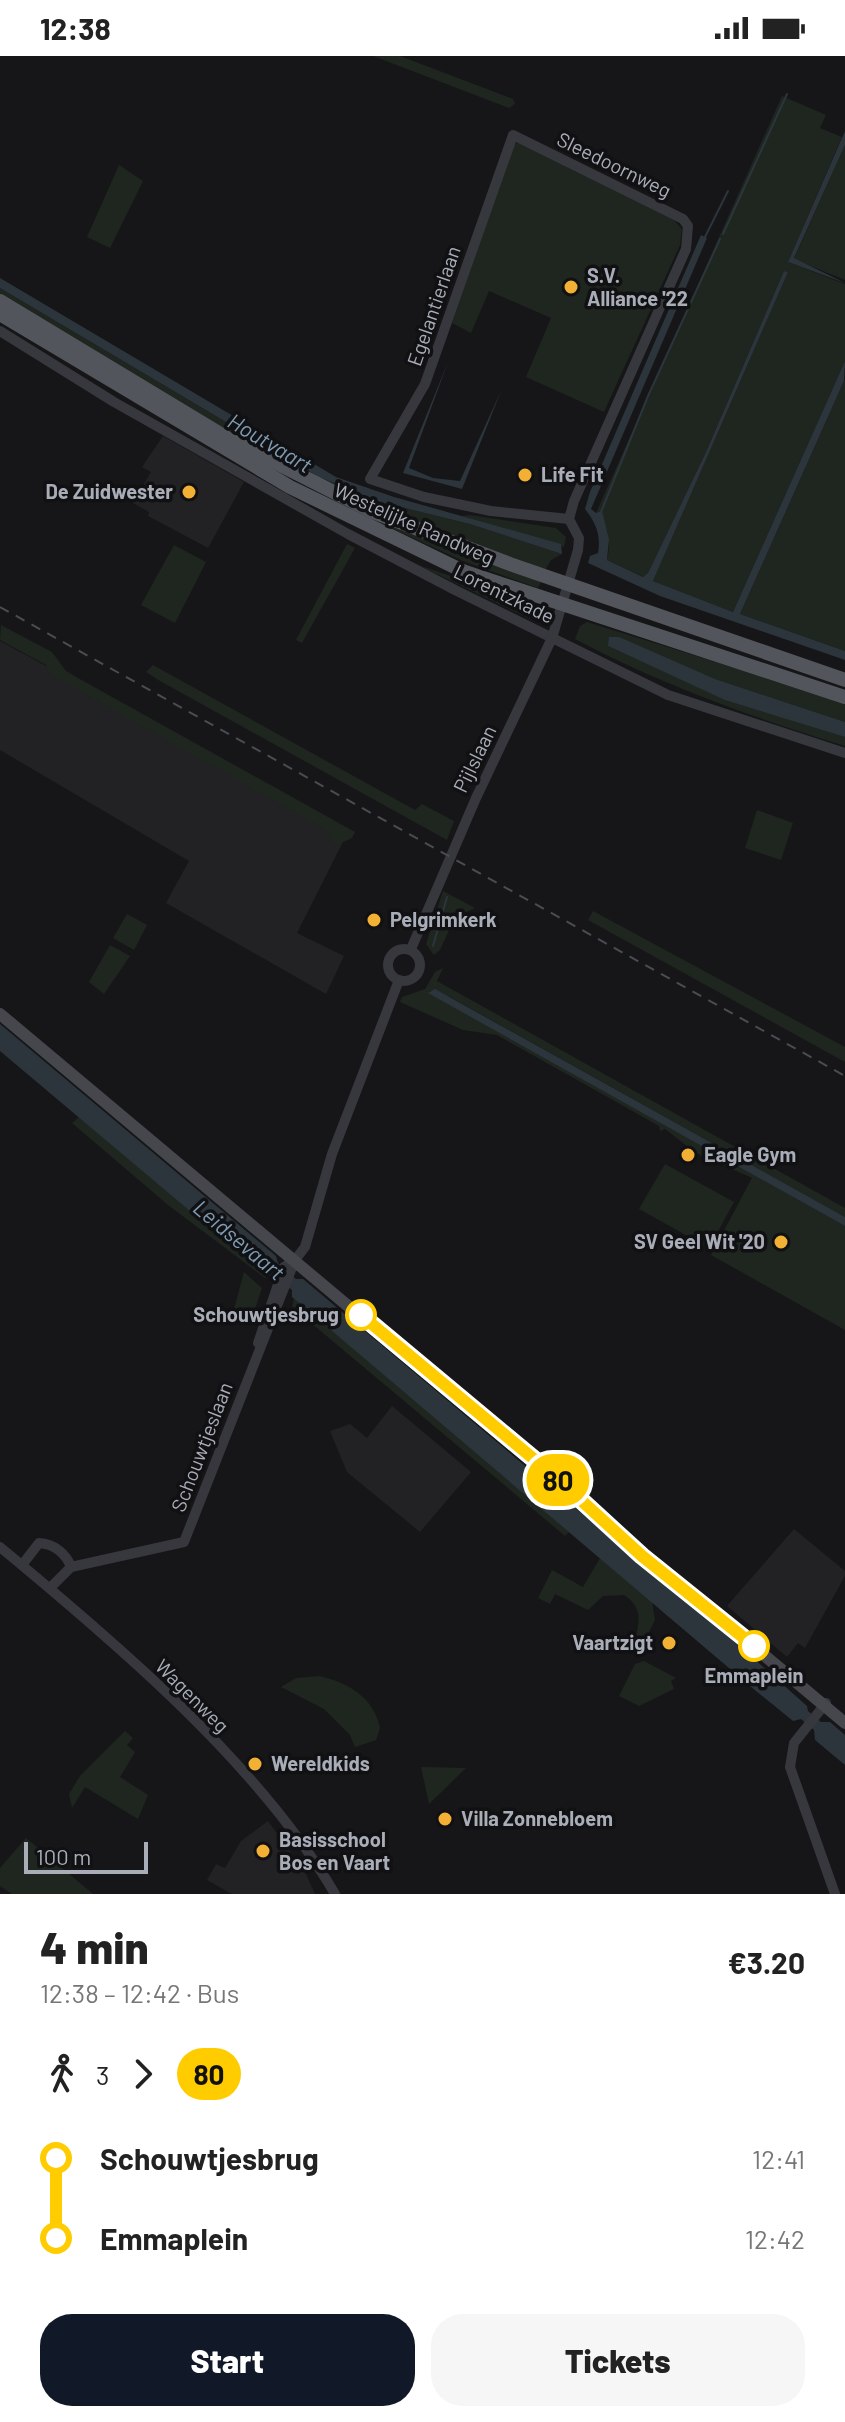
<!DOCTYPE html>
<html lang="en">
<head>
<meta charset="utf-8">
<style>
	body { margin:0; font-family:Barlow,sans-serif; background:#f6f6f6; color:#222; height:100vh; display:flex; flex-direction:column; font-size:30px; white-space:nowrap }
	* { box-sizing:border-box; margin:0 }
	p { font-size:26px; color:#767676 }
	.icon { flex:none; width:44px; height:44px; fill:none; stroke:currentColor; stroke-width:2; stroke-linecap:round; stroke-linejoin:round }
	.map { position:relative; height:1838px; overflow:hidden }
	.panel { display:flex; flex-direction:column; background:#fff; flex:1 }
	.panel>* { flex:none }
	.badge { padding:0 16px; border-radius:26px; font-size:28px; line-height:52px }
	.scale { position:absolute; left:24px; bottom:20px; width:124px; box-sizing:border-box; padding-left:8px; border:4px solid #a8adb8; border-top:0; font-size:22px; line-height:28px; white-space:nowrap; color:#a8adb8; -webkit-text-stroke:6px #111113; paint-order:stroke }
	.map>.badge { position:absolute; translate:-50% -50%; box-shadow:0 0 0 4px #fff }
	.legs { display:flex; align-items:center; gap:12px; height:88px; padding:0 40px; font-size:26px }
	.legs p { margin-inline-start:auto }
	.head { display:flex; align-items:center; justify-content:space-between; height:136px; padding:0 40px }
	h1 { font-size:44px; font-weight:800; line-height:60px }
	.cta { display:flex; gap:16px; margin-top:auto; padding:16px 40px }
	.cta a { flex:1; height:92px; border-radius:32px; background:#111827; color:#fff; font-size:32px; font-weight:800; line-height:92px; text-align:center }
	.cta a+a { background:#f6f6f6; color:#222 }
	ul { padding:0 40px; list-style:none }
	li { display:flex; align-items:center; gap:28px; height:80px; font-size:30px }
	li i { display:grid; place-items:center; width:12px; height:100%; margin:0 10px; background:currentColor }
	li i::after { content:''; width:20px; height:20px; margin:-10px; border:6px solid; border-radius:50%; background:#fff }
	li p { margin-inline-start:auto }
	li:first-child i { background:linear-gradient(#0000 50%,currentColor 0) }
	li:last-child i { background:linear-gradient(currentColor 50%,#0000 0) }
	.status { display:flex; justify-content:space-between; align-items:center; height:56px; padding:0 40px; background:#fff; direction:ltr }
	.status svg { height:22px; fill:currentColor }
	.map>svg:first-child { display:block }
</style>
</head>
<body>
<div class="status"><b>12:38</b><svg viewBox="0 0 49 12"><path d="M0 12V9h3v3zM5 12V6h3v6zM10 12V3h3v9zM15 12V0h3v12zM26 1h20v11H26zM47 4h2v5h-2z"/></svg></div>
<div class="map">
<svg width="845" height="1838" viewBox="0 0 845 1838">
	<rect width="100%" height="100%" fill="#161618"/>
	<!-- built -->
	<g fill="#222225">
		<path d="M163,380L244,426L208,492L148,460L149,456L133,447L151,416L142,411Z"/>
		<path d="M0,585L349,774L297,877L344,900L326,938L166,847L189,805L0,694Z"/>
		<path d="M392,1350L471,1416L420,1476L347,1416L330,1375L350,1368L367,1382Z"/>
		<path d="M794,1473L845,1515V1520L805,1592L798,1587L787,1601L727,1550Z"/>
		<path d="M268,1765L305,1816L315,1838H232L207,1824L216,1808L225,1812L241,1785Z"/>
	</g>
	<!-- green -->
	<g fill="#1e261f">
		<path d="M373,0H400L513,43L515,48L509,52Z"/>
		<path d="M782,40L826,59L820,72L842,81L788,206L845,228V305L733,556L653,525L788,216L784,215L706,396L648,517L644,521L607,504C611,489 609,466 596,457Z"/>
		<path d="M518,87L674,164L682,173L680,189L604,356L526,321L551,262L489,235L471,277L452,267L514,88Z"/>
		<path d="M845,89V224L794,203Z"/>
		<path d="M119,109L143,125L110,192L87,181Z"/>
		<path d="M0,232L319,421L384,447L470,468L562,498L551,504L545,514L396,461L243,386L0,242Z"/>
		<path d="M845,323V595L740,558Z"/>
		<path d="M330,444L542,524L538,532L463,505Z"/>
		<path d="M470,459L556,472L566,481L564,491L461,460Z"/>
		<path d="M347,488L355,492L302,587L296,584Z"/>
		<path d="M174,489L206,506L175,567L141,549Z"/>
		<path d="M418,509L528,546L532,554L530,563Z"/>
		<path d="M587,566L845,646V666L715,623L655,598L608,590L725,643L845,681V690C751,661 662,629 575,583L580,570Z"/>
		<path d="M1,569L52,596L66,615L78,622L355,776L352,782L335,790L326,774L50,618L46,609L0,584Z"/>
		<path d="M153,609L415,754L422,748L454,765L447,784L160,625L146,616Z"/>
		<path d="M757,754L793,767L781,804L745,792Z"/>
		<path d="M443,835L475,852L455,861L440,894L434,899L426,888Z"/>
		<path d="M593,855L845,991V1006L588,864Z"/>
		<path d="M127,858L147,869L134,894L113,882Z"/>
		<path d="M110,889L130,900L104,938L89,926Z"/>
		<path d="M443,912L437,925L845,1152V1161L450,941L429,935L845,1170V1274L711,1199L752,1122L696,1097L665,1073L660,1075L659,1070L497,979L463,974L400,946L402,941L425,933L435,916Z"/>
		<path d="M79,1061L267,1220L265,1222L168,1149L72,1067Z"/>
		<path d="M665,1108L734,1146L709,1192L639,1153Z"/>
		<path d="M244,1216L262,1232L252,1262L234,1253Z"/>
		<path d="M294,1242L569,1476L565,1480L292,1251Z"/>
		<path d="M600,1502L652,1545L655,1564L642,1590L629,1583L636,1579C641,1562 640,1549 624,1539L603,1540L588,1554L555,1538L550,1548L538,1542L552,1514L583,1531Z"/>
		<path d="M644,1605L676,1622L671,1625L674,1633L639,1650L619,1640L635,1608Z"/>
		<path d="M319,1620C347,1626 374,1641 380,1672L376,1684L355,1691L350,1679L324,1653L281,1631L296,1622Z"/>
		<path d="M125,1675L133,1682L127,1689L135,1696L120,1721L148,1739L138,1763L85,1731L72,1752L69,1738L80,1720Z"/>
		<path d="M421,1711L466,1712L429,1748Z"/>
		<path d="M26,1782L93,1838H12L0,1830V1812Z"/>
	</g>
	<!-- water -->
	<g fill="#2c353c">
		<path d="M845,75V89L794,202L845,227L788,206Z"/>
		<path d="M701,179L707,182L591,453L596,457L602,455L609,483L607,504L643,521L648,517L706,396L784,215L788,216L653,525L733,556L845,305L844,325L740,558L845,595V604L660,540L588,507L590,500L598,497C601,479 596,467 585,453L590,436Z"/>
		<path d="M0,222L336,421L394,441L561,488L562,498L470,468L384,447L319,421L0,232Z"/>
		<path d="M448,306L409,412L433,422L460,425L501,335L462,433L403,417Z"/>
		<path d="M609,581H619L715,623L845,666V681L725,644L608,590Z"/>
		<path d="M435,933L845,1161V1170L428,937Z"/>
		<path d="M0,968L276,1200L278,1207L296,1223H303L743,1593L807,1650L808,1655L821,1666H830L845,1679V1709L815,1684L814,1674L801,1663L793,1665L756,1635L292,1241V1234L273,1219L267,1220L0,995Z"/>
	</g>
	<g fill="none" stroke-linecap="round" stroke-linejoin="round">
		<!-- stream -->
		<g stroke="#2c353c" stroke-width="2">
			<path d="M723,178L787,38"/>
			<path d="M704,183L728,135"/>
			<path d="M601,456L648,340L720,183"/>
			<path d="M433,890L447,841"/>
		</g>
		<!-- tertiary -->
		<g stroke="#37383d" stroke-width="10">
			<path d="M0,275L114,346L348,478L455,534L668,639L845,697"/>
			<circle cx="404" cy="909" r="16"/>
			<path d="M411,893L476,742L552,582L578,494L579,482L569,463L574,445L686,193L688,170L683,163L513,79L425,328L370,423L424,441L491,455L569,463"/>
			<path d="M258,1287L284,1211L295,1204L305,1191L332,1098L399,924"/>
			<path d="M0,1491C115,1586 260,1709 335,1838"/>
			<path d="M22,1509L39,1487C54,1488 66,1497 71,1511"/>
			<path d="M50,1532L71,1511L184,1486L295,1204"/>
			<path d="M826,1647L794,1687L790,1711L835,1838"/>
		</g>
		<!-- secondary -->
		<path stroke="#45474d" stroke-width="12" d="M0,958L845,1667"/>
		<!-- primary -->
		<g stroke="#53555c" stroke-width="14">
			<path d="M0,245L227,382L373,456L510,508L845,624"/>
			<path d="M0,258L290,431L465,516L845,641"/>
		</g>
		<!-- rail -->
		<path stroke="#4a4c52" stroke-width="2" stroke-dasharray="10 8" stroke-linecap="butt" d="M0,551L845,1020"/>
	</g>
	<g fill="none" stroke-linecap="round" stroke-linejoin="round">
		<!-- line-1 casing -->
		<g stroke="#fff" stroke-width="18">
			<path id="line-1" d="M361,1259L559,1424L642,1500L754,1590"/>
		</g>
		<!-- line-1 -->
		<use href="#line-1" stroke="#fc0" stroke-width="12"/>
	</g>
	<!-- markers -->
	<g fill="#f2b134" stroke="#111113" stroke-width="3">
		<circle cx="571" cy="231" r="8"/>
		<circle cx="525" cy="419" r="8"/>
		<circle cx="189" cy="436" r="8"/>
		<circle cx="374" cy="864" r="8"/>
		<circle cx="688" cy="1099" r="8"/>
		<circle cx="781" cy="1186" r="8"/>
		<circle cx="669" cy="1587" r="8"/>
		<circle cx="255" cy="1708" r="8"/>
		<circle cx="445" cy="1763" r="8"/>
		<circle cx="263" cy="1795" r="8"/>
	</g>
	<g fill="#fff" stroke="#fc0" stroke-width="4">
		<circle cx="361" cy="1259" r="14"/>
		<circle cx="754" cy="1590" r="14"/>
	</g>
	<g text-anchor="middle" stroke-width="7" stroke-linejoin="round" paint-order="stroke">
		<!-- street labels -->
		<g font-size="20" fill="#a8adb8" stroke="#111113">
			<text transform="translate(614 109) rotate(26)" y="7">Sleedoornweg</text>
			<text transform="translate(434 250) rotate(-71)" y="7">Egelantierlaan</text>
			<text transform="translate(414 468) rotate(24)" y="7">Westelijke Randweg</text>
			<text transform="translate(504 538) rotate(26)" y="7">Lorentzkade</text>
			<text transform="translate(475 703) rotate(-64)" y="7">Pijlslaan</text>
			<text transform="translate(202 1391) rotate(-69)" y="7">Schouwtjeslaan</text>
			<text transform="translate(192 1640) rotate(45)" y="7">Wagenweg</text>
		</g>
		<!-- poi labels -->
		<g font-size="20" font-weight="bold" fill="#a8adb8" stroke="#111113" text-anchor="start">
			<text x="587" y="227">S.V.<tspan x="587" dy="23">Alliance '22</tspan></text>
			<text x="541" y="426">Life Fit</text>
			<text x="173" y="443" text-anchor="end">De Zuidwester</text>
			<text x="390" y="871">Pelgrimkerk</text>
			<text x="704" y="1106">Eagle Gym</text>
			<text x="765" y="1193" text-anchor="end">SV Geel Wit '20</text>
			<text x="653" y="1594" text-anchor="end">Vaartzigt</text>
			<text x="271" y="1715">Wereldkids</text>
			<text x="461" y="1770">Villa Zonnebloem</text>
			<text x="279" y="1791">Basisschool<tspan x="279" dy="23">Bos en Vaart</tspan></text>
		</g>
		<!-- stop labels -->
		<g font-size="20" font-weight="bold" fill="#a8adb8" stroke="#111113" text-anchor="end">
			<text x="339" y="1266">Schouwtjesbrug</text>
			<text x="754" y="1627" text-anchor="middle">Emmaplein</text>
		</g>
		<!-- water labels -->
		<g font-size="22" font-style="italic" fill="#7f9bb3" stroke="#111113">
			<text transform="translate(270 387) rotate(31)" y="8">Houtvaart</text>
			<text transform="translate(239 1184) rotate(40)" y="8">Leidsevaart</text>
		</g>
	</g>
</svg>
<div class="scale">100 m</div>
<b class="badge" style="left:558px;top:1424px;background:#fc0;color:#111">80</b>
</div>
<section class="panel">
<div class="head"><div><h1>4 min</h1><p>12:38 – 12:42 · Bus</p></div><b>€3.20</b></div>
<div class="legs"><svg class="icon" aria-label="walk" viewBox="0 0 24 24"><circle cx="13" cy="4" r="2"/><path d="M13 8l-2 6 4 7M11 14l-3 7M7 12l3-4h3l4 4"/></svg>3<svg class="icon" aria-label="forward" viewBox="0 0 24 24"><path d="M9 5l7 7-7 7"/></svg><b class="badge" style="background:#fc0;color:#111">80</b></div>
<ul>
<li><i style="color:#fc0"></i><b>Schouwtjesbrug</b><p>12:41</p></li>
<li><i style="color:#fc0"></i><b>Emmaplein</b><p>12:42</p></li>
</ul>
<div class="cta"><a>Start</a><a>Tickets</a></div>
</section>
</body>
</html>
